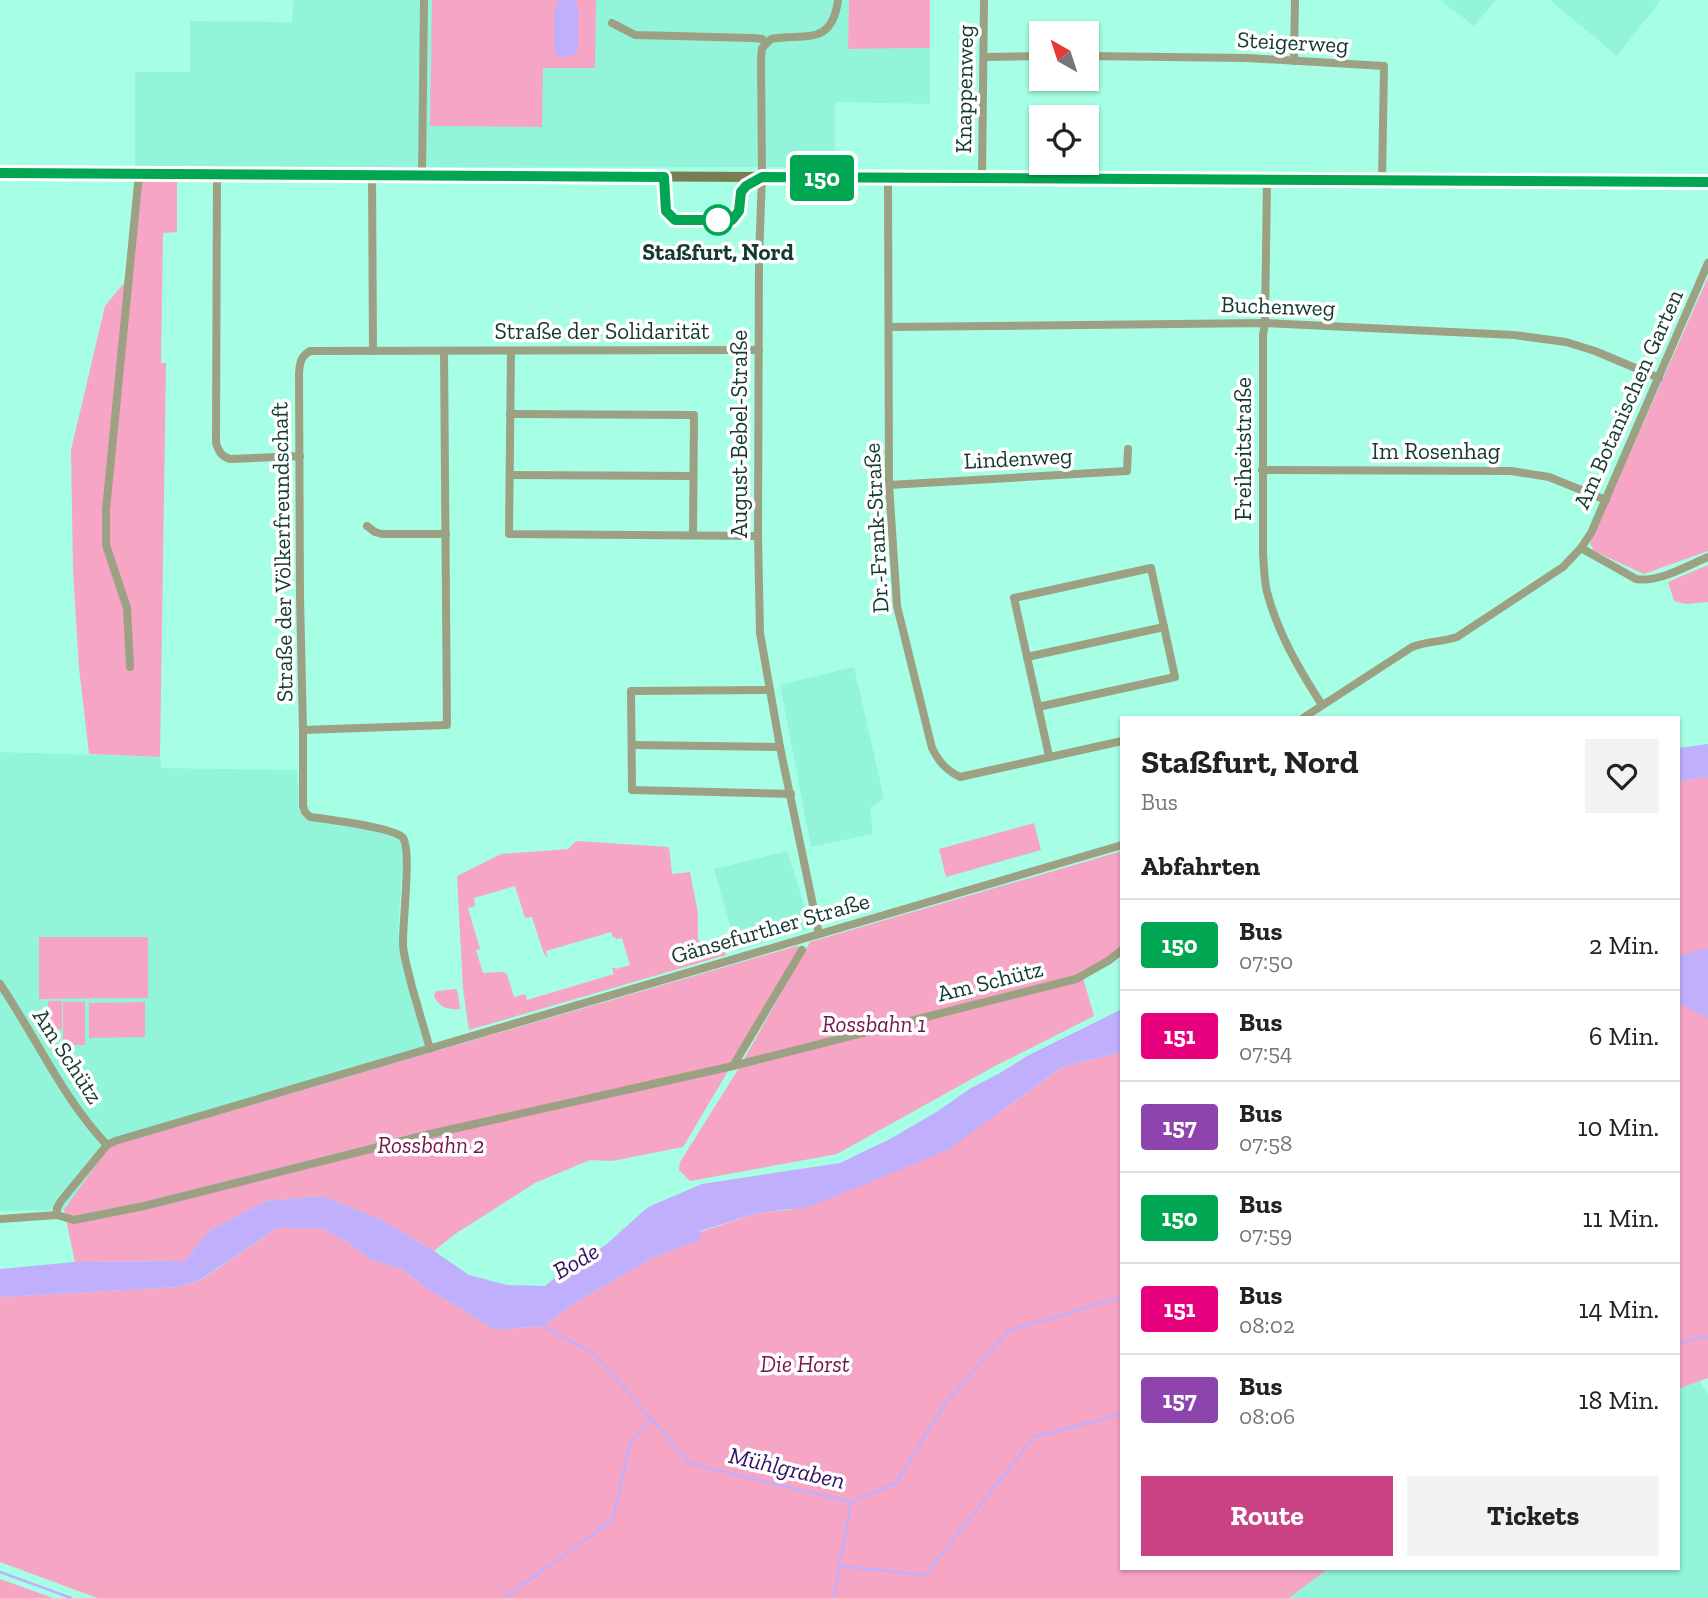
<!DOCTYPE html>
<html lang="de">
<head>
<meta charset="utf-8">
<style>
	body { margin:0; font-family:"Zilla Slab",serif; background:#f2f2f2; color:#222; height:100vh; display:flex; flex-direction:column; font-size:26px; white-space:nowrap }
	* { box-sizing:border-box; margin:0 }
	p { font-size:23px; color:#767676 }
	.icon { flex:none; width:38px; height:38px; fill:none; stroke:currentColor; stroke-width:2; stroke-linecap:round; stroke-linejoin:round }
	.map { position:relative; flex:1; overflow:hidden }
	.drawer { position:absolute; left:1120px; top:716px; width:560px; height:854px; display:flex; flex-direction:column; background:#fff; border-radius:0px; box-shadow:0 2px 5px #0004 }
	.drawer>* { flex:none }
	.badge { padding:0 14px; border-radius:5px; font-size:24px; line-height:46px }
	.needle { width:46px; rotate:321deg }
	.buttons { position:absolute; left:1029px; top:21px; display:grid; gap:14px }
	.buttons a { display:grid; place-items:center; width:70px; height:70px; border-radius:0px; background:#fff; box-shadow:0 2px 5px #0004; font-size:35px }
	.map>.badge { position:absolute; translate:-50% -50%; box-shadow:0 0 0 4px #fff }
	h2 { padding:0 21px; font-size:26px; line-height:63px }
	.round { display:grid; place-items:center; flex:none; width:74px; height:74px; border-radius:0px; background:#f2f2f2 }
	.summary { display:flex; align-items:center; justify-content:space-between; height:119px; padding:0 21px }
	h1 { font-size:33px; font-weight:700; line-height:52px }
	.cta { display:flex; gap:14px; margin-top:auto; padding:14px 21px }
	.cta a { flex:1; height:80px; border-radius:0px; background:#c94384; color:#fff; font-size:28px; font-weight:700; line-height:80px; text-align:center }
	.cta a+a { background:#f2f2f2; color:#222 }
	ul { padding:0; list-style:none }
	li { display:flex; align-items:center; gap:21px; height:91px; padding:0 21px; border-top:2px solid #e0e0e0 }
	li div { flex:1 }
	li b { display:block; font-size:26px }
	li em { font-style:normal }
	li .badge { min-width:77px; font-weight:700; text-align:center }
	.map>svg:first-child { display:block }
</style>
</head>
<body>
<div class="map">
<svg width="1708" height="1598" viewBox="0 0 1708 1598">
	<rect width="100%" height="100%" fill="#a6fee5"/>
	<!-- built -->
	<g fill="#92f5da">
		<path d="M293,0H849V49L930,48V104L835,102V167L135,168V72H190V21L292,22Z"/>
		<path d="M1440,0H1496L1474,26Z"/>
		<path d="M1550,0H1661L1617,56Z"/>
		<path d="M854,667L884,798L870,808L873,834L811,847L780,685Z"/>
		<path d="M0,752L160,757L161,768L297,770L299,809L305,818L396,836L401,843L403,856L398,932L403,967L428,1055L114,1145L105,1152L64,1210L0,1211Z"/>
		<path d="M787,851L812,928L737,951L714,869Z"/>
		<path d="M1700,1381L1708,1395V1598H1289L1329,1568H1678V1389Z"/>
	</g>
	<!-- green -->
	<g fill="#f6a5c5" fill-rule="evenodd">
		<path d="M432,0H596L595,68H543L542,127L430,126Z"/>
		<path d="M849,0H930V48L848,49Z"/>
		<path d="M143,181H177V232L163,233L161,363H166L160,757L89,754L79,668L73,570L71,450L105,306L126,281L134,184Z"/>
		<path d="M1708,277V551L1644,574L1594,551L1590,543Z"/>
		<path d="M1708,565V602L1686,604L1674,601L1668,582Z"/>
		<path d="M1708,777V1378L1678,1389V781Z"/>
		<path d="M1034,823L1041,850L946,877L939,849Z"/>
		<path d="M576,841L669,847L672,874L690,872L698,913V939L706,950L725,951L726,955L469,1030L463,989L457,876L501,854L568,849ZM515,886L525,918L532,917L544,954L548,958L546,951L611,932L613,938L615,937L616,939L622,938L630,965L616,969L615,968H612L614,974L527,1000L525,994L514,997L507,974L503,972L483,973L476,950L480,949L468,908L475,906L474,898Z"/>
		<path d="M1122,851V948L1082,974L1094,1016L995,1066L837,1154L690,1181L679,1170L680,1162L739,1068L810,942Z"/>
		<path d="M39,937H148V998L39,999Z"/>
		<path d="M797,946L800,947V950L683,1147L612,1161L590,1160L535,1183L455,1234L434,1251L380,1219L322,1196L266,1201L209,1231L185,1261L75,1262L64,1210L105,1152L114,1145Z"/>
		<path d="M456,989L458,993L460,1009C449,1010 436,1007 434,994L437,991Z"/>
		<rect x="48" y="1001" width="14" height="28"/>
		<rect x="63" y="1002" width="22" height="43"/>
		<path d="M145,1002V1037L89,1038V1003Z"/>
		<path d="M1122,1052V1568H1329L1289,1598H97L0,1562V1297L178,1287L201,1280L277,1228H321L346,1241L370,1259L403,1270L428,1289L495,1330L543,1326L573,1304L652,1258L701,1239L700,1232L757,1213L790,1210L1002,1111L1062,1067Z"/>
		<path d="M0,1579L53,1598H0Z"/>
	</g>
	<!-- water -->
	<g fill="#c0affc">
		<path d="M559,0H575L578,6V50C573,58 566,59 557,55L554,49V11Z"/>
		<path d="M1708,744V777L1678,781V748Z"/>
		<path d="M1708,948V1018L1678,1003V956Z"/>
		<path d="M1122,1009V1052L1062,1067L948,1150L809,1207L757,1213L700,1231L702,1239L652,1258L573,1304L543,1326L495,1330L428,1289L403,1270L370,1259L346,1241L321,1228H277L200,1280L178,1287L0,1297V1269L75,1262L185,1261L209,1231L266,1201L322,1196L380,1219L434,1251L469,1275L507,1285L545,1286L563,1271L582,1262L608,1243L648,1207L702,1184L840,1163L890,1139L938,1111L971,1088L1000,1073L1027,1056Z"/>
	</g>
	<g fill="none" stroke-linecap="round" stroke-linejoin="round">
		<!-- stream -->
		<g stroke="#c0affc" stroke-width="2.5">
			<path d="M542,1325L594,1354L691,1464L851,1502L896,1483L943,1406L1008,1331L1122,1297"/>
			<path d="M1678,1343L1708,1336"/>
			<path d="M840,1566L925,1575L1034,1437L1122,1414"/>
			<path d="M0,1572L71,1598"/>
			<path d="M504,1598L603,1527L613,1518L630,1443L651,1418"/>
			<path d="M834,1598L851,1502"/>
		</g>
		<!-- street -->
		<g stroke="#9ca183" stroke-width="8">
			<path d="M612,23L635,35L754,38L762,39L766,43"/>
			<path d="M1087,56L1247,58L1384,66L1382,180"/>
			<path d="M984,57L1041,56"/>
			<path d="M1294,61L1295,0"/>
			<path d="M217,174L216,443C219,452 221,456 230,459L300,456"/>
			<path d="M372,175L373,351"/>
			<path d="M422,175L424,0"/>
			<path d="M888,178L889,485L897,606L932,748C939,762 946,770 960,777L1122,741"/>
			<path d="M982,178L984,0"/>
			<path d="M1267,180L1265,323L1263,335V554C1264,566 1264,580 1267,592C1278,634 1299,669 1322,705"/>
			<path d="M889,327L1265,323L1514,335L1566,342L1595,351L1659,378"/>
			<path d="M511,351L509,534L758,536"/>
			<path d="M510,414L694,415L693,535"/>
			<path d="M1262,470L1511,471L1549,477L1606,500"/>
			<path d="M510,475L693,476"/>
			<path d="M889,485L1127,471L1128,449"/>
			<path d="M367,526L375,532L382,534H446"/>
			<path d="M1581,548L1636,579C1658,583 1687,566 1708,557"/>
			<path d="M1027,657L1164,627"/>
			<path d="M130,667L127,608L106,545V510L139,174"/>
			<path d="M770,690L631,691L632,790L791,794"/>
			<path d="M1038,707L1175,677L1151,568L1014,598L1049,756"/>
			<path d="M1303,718L1412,647C1427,641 1442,642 1457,637L1563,567L1581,548L1591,533L1708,263"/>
			<path d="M303,730L447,725L444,352"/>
			<path d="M632,745L780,747"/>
			<path d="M819,934L780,747L760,633L758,536L759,258L762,177L761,59L762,48L771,39C804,33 832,47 838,0"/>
			<path d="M0,984C36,1037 63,1099 107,1145"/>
			<path d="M430,1049C424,1028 418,1008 412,987C409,973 404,959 403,945C402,925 412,851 403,838C396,828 326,819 310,817L305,812L303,806V730L300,597L299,373C300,363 300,357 310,351L759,350"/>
			<path d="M733,1066L802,950"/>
			<path d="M57,1215V1208L61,1201L107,1145L115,1141L1122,845"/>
			<path d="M0,1219L57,1215L74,1220L144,1206L430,1134L733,1066L1076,979L1108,961L1122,950"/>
		</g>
		<!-- secondary -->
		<path stroke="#787d52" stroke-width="10" d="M0,173L1708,182"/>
	</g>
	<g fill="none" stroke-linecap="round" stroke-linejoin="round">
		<!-- line casing -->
		<g stroke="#fff" stroke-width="16">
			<path id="line" d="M0,173L664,177L666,211L675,220H732L739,211L741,192L746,186L762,177L1708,182"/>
		</g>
		<!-- line -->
		<use href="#line" stroke="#00a651" stroke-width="10"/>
	</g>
	<!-- markers -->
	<circle fill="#fff" stroke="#00a651" stroke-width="3.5" cx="718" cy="220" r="14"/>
	<g text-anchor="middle" stroke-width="7" stroke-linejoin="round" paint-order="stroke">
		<!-- street labels -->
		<g font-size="23" fill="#143930" stroke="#fff">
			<text transform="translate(1293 42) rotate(3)" y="8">Steigerweg</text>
			<text transform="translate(964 89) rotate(-89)" y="8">Knappenweg</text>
			<text transform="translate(1278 306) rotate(2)" y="8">Buchenweg</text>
			<text x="602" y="339">Straße der Solidarität</text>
			<text transform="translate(1628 399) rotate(-66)" y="8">Am Botanischen Garten</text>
			<text transform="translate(739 434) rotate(-90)" y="8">August-Bebel-Straße</text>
			<text transform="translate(1243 449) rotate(-90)" y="8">Freiheitstraße</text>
			<text x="1436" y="459">Im Rosenhag</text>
			<text transform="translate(1018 458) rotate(-3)" y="8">Lindenweg</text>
			<text transform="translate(876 528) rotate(-93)" y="8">Dr.-Frank-Straße</text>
			<text transform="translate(282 552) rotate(-91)" y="8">Straße der Völkerfreundschaft</text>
			<text transform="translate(770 928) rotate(-16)" y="8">Gänsefurther Straße</text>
			<text transform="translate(990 981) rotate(-14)" y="8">Am Schütz</text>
			<text transform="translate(68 1056) rotate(57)" y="8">Am Schütz</text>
		</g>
		<!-- stop labels -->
		<g font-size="23" font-weight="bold" fill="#143930" stroke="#fff">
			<text x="718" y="260">Staßfurt, Nord</text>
		</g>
		<!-- park labels -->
		<g font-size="23" font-style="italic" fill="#741747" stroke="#fff">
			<text x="874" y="1032">Rossbahn 1</text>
			<text x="431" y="1153">Rossbahn 2</text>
			<text x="805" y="1372">Die Horst</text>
		</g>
		<!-- water labels -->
		<g font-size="24" font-style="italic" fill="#331366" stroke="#fff">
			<text transform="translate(576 1261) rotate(-30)" y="8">Bode</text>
			<text transform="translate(787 1468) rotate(13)" y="8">Mühlgraben</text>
		</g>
	</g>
</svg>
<div class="buttons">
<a><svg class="needle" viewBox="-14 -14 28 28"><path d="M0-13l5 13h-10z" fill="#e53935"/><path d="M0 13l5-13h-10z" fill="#767676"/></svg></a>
<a><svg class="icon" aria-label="locate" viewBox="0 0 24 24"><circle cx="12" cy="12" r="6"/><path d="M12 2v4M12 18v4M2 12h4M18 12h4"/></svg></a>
</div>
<b class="badge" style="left:822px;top:178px;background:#00a651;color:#fff">150</b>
<section class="drawer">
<div class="summary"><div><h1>Staßfurt, Nord</h1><p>Bus</p></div><a class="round"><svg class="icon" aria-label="heart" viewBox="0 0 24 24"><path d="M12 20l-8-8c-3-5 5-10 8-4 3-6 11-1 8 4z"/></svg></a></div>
<h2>Abfahrten</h2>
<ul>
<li><span class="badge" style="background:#00a651;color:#fff">150</span><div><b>Bus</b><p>07:50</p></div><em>2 Min.</em></li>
<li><span class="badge" style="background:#e6007e;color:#fff">151</span><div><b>Bus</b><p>07:54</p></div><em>6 Min.</em></li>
<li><span class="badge" style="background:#8e44ad;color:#fff">157</span><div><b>Bus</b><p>07:58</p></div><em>10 Min.</em></li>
<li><span class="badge" style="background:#00a651;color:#fff">150</span><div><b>Bus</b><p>07:59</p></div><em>11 Min.</em></li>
<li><span class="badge" style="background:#e6007e;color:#fff">151</span><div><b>Bus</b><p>08:02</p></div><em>14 Min.</em></li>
<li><span class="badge" style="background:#8e44ad;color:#fff">157</span><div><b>Bus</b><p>08:06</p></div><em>18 Min.</em></li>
</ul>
<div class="cta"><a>Route</a><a>Tickets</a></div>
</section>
</div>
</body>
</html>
